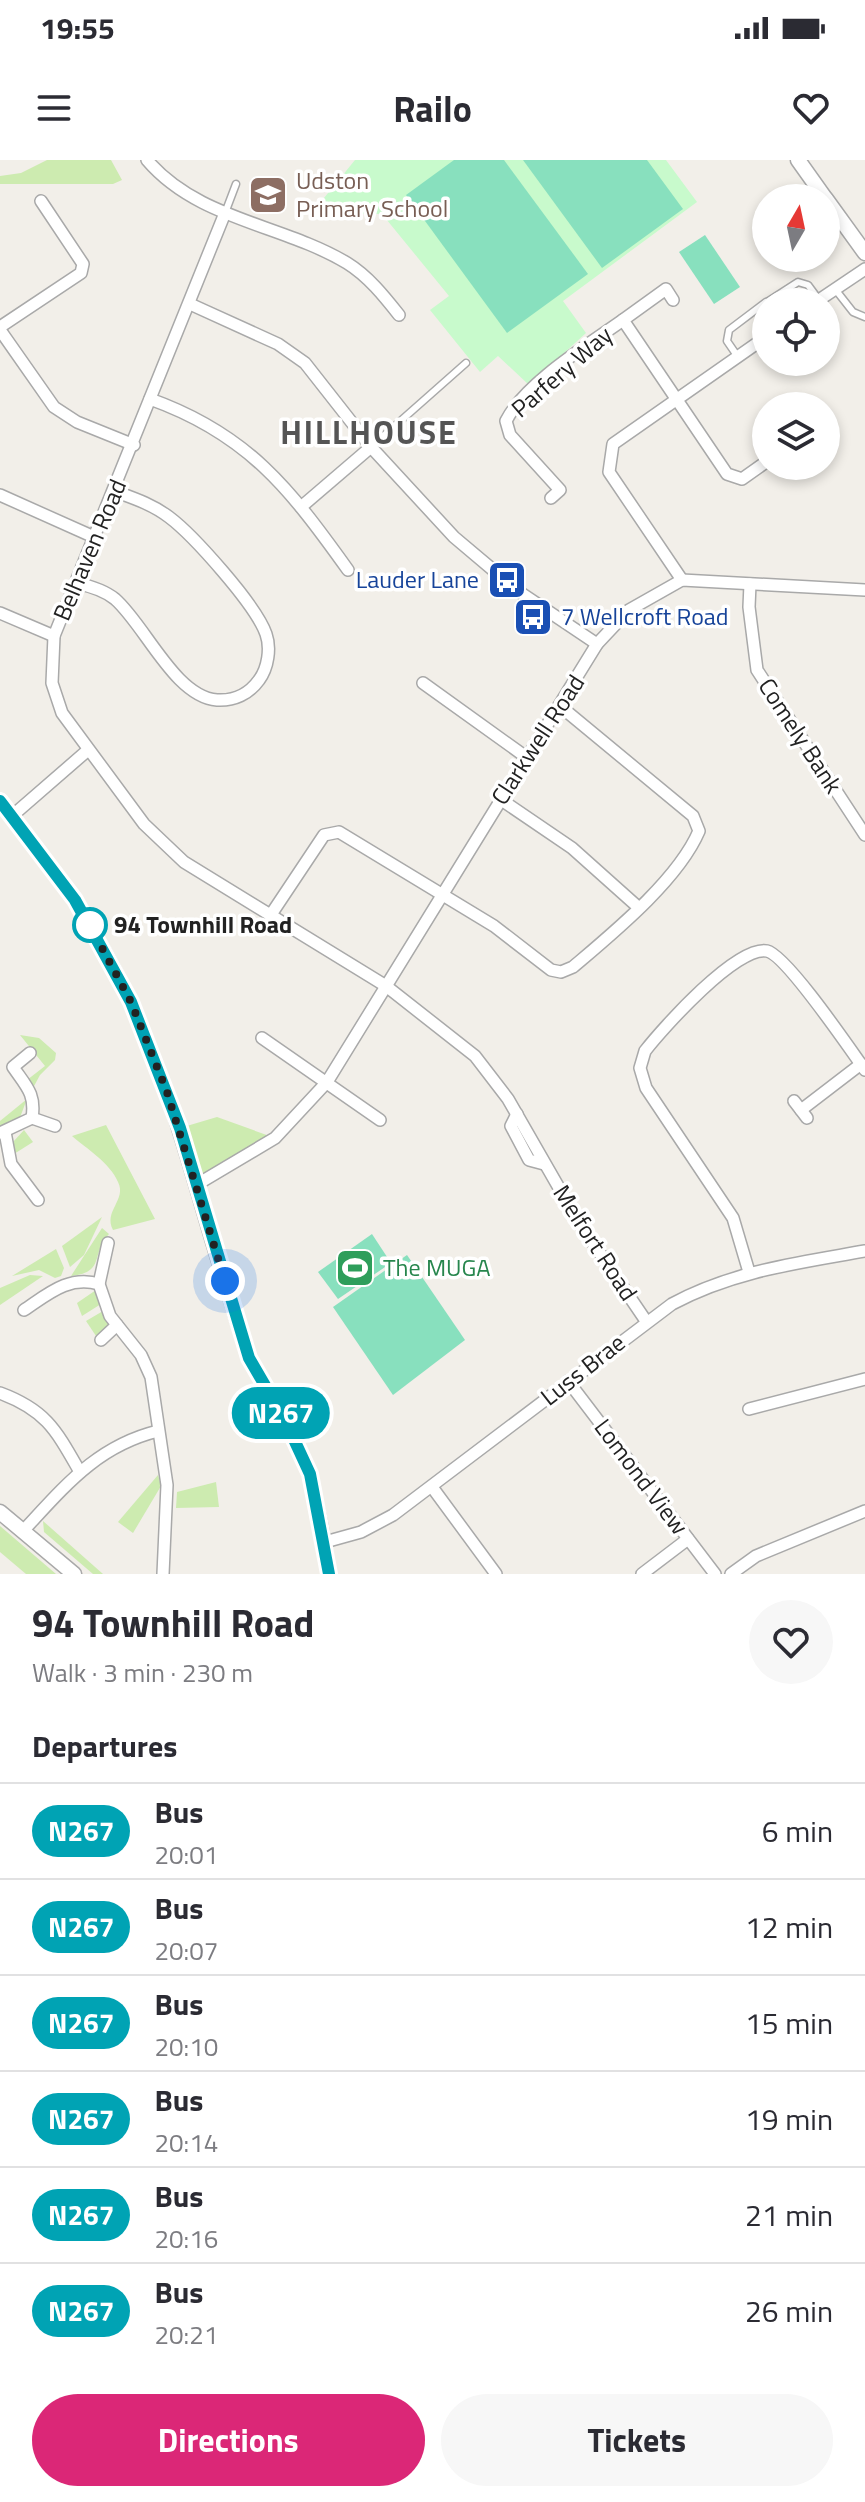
<!DOCTYPE html>
<html lang="en">
<head>
<meta charset="utf-8">
<style>
	body { margin:0; font-family:"Titillium Web",sans-serif; background:#f7f7f7; color:#2b2b33; height:100vh; display:flex; flex-direction:column; font-size:30px; white-space:nowrap }
	* { box-sizing:border-box; margin:0 }
	p { font-size:26px; color:#7c7c81 }
	.icon { flex:none; width:44px; height:44px; fill:none; stroke:currentColor; stroke-width:2; stroke-linecap:round; stroke-linejoin:round }
	.map { position:relative; height:1414px; overflow:hidden }
	.drawer { display:flex; flex-direction:column; background:#fff; flex:1 }
	.drawer>* { flex:none }
	.badge { padding:0 16px; border-radius:26px; font-size:28px; line-height:52px }
	.needle { width:52px; rotate:9deg }
	.controls { position:absolute; left:752px; top:24px; display:grid; gap:16px }
	.controls a { display:grid; place-items:center; width:88px; height:88px; border-radius:50%; background:#fff; box-shadow:0 4px 12px #0003; font-size:40px }
	.you { position:absolute; width:40px; height:40px; margin:-20px; border:6px solid #fff; border-radius:50%; background:#1a73e8; box-shadow:0 0 0 12px #1a73e833 }
	.map>.badge { position:absolute; translate:-50% -50%; box-shadow:0 0 0 4px #fff }
	h2 { padding:0 32px; font-size:30px; line-height:72px }
	.round { display:grid; place-items:center; flex:none; width:84px; height:84px; border-radius:42px; background:#f7f7f7 }
	.summary { display:flex; align-items:center; justify-content:space-between; height:136px; padding:0 32px }
	h1 { font-size:38px; font-weight:700; line-height:60px }
	.primary-button { display:flex; gap:16px; margin-top:auto; padding:16px 32px }
	.primary-button a { flex:1; height:92px; border-radius:48px; background:#db2777; color:#fff; font-size:32px; font-weight:700; line-height:92px; text-align:center }
	.primary-button a+a { background:#f7f7f7; color:#2b2b33 }
	ul { padding:0; list-style:none }
	li { display:flex; align-items:center; gap:24px; height:96px; padding:0 32px; border-top:2px solid #e1e1e2 }
	li div { flex:1 }
	li b { display:block; font-size:30px }
	li em { font-style:normal }
	li .badge { min-width:88px; font-weight:700; text-align:center }
	.status { display:flex; justify-content:space-between; align-items:center; height:56px; padding:0 40px; background:#fff; direction:ltr }
	.status svg { height:22px; fill:currentColor }
	header { display:flex; justify-content:space-between; align-items:center; height:104px; padding:0 32px; background:#fff; font-size:36px; font-weight:700 }
	.map>svg:first-child { display:block }
</style>
</head>
<body>
<div class="status"><b>19:55</b><svg viewBox="0 0 49 12"><path d="M0 12V9h3v3zM5 12V6h3v6zM10 12V3h3v9zM15 12V0h3v12zM26 1h20v11H26zM47 4h2v5h-2z"/></svg></div>
<header><svg class="icon" aria-label="menu" viewBox="0 0 24 24"><path d="M4 6h16M4 12h16M4 18h16"/></svg>Railo<svg class="icon" aria-label="heart" viewBox="0 0 24 24"><path d="M12 20l-8-8c-3-5 5-10 8-4 3-6 11-1 8 4z"/></svg></header>
<div class="map">
<svg width="865" height="1414" viewBox="0 0 865 1414">
	<rect width="100%" height="100%" fill="#f2efe9"/>
	<!-- grass -->
	<g fill="#cdebb0">
		<path d="M47,0H111L122,20L113,24H0V16L21,13Z"/>
		<path d="M20,875L39,878L56,893L55,900L40,915L33,928L27,920L45,906Z"/>
		<path d="M27,939L19,960L0,967V961Z"/>
		<path d="M217,957L275,978L196,1025L180,968Z"/>
		<path d="M106,965L155,1059L113,1070C103,1051 127,1040 118,1022C110,1003 87,989 72,976Z"/>
		<path d="M24,970L33,982L14,994L13,982Z"/>
		<path d="M102,1057L84,1095L70,1107L62,1086Z"/>
		<path d="M102,1068L109,1074C90,1095 106,1112 71,1116Z"/>
		<path d="M56,1089L64,1108L61,1116L55,1118L39,1110L12,1116Z"/>
		<path d="M30,1115L43,1116L0,1145V1128Z"/>
		<path d="M96,1130L101,1144L82,1156L77,1143Z"/>
		<path d="M103,1151L112,1164L96,1176L86,1161Z"/>
		<path d="M158,1315L161,1326L133,1373L118,1362Z"/>
		<path d="M216,1322L219,1347L176,1348L177,1332Z"/>
		<path d="M43,1361L103,1414H93L44,1372Z"/>
		<path d="M0,1366L56,1414H26L0,1392Z"/>
	</g>
	<!-- park -->
	<path fill="#c8facc" d="M355,0H666L697,42L563,141L586,173L529,225L498,196L480,212L430,150L449,136L382,54L323,53L315,49Z"/>
	<!-- pitch -->
	<g fill="#88e0be">
		<path d="M454,0H504L588,114L507,173L406,35Z"/>
		<path d="M523,0H647L683,49L602,108Z"/>
		<path d="M705,75L740,127L714,144L679,92Z"/>
		<path d="M372,1074L391,1103L338,1139L318,1112Z"/>
		<path d="M407,1095L465,1180L393,1235L333,1147Z"/>
	</g>
	<g fill="none" stroke-linecap="round" stroke-linejoin="round">
		<!-- service casing -->
		<g stroke="#a9a9a9" stroke-width="9">
			<g id="service">
				<path d="M225,53L236,24"/>
				<path d="M835,129L853,152L865,157"/>
				<path d="M767,142L798,122L808,125L819,140"/>
				<path d="M738,197L727,181L729,170L766,142"/>
				<path d="M371,287L466,203"/>
			</g>
		</g>
		<!-- minor casing -->
		<g stroke="#a9a9a9" stroke-width="14">
			<g id="minor">
				<path d="M147,0C198,60 282,64 347,103C368,116 384,136 399,155"/>
				<path d="M225,53L54,476L52,523L62,553L144,664L184,702L386,826L475,896L508,939L578,1061L646,1161"/>
				<path d="M673,140L666,129L623,160L727,314L742,319L766,302"/>
				<path d="M816,142L865,109"/>
				<path d="M190,144L278,184L305,203L371,287L454,377L518,431L597,484"/>
				<path d="M0,167L81,113L83,104L41,41"/>
				<path d="M0,170L54,247L77,262L134,285"/>
				<path d="M150,239C248,274 290,329 348,410"/>
				<path d="M0,335L94,377"/>
				<path d="M551,338L560,330L510,275L506,261C525,223 588,185 623,160"/>
				<path d="M301,347L371,287"/>
				<path d="M682,420L609,312L613,284L766,177"/>
				<path d="M76,423C90,426 104,430 115,439C145,465 175,537 217,540C234,541 249,534 259,520C268,508 271,488 266,474C256,445 193,375 169,357C152,344 133,338 114,331"/>
				<path d="M750,424L749,447L757,510L865,675"/>
				<path d="M0,453L54,476"/>
				<path d="M423,523L526,597"/>
				<path d="M500,639L572,688L638,747"/>
				<path d="M0,641C50,705 98,769 132,844C182,957 206,1079 248,1195C256,1217 273,1237 284,1258C311,1307 323,1359 329,1414"/>
				<path d="M12,656L88,590"/>
				<path d="M270,756L324,675L339,672L494,766L551,810L561,812L573,807C613,773 678,720 699,671L693,656L560,546"/>
				<path d="M262,878L380,960"/>
				<path d="M794,941L807,958"/>
				<path d="M801,950L861,904"/>
				<path d="M517,954L511,966L529,1000L544,1004"/>
				<path d="M32,958L55,966"/>
				<path d="M5,972L11,1004L38,1040"/>
				<path d="M0,973L32,958C36,934 26,926 13,907L30,893"/>
				<path d="M196,1025L275,978L327,922L597,484L629,450L682,420L865,430"/>
				<path d="M749,1112L733,1058L646,928L640,908L645,891C663,868 737,785 767,791C786,795 850,889 865,910"/>
				<path d="M99,1124L108,1083"/>
				<path d="M24,1150C48,1134 69,1115 99,1124L110,1156L141,1195L151,1217L167,1325L163,1414"/>
				<path d="M101,1180L117,1165"/>
				<path d="M568,1221L715,1414"/>
				<path d="M0,1233C46,1250 56,1270 80,1312"/>
				<path d="M749,1249L865,1219"/>
				<path d="M432,1327L496,1414"/>
				<path d="M23,1371C65,1326 97,1286 158,1271"/>
				<path d="M325,1382L361,1372L393,1355L672,1144C733,1111 798,1103 865,1091"/>
				<path d="M642,1414L688,1379"/>
				<path d="M731,1414L756,1396L865,1351"/>
			</g>
		</g>
		<!-- tertiary casing -->
		<g stroke="#a9a9a9" stroke-width="17">
			<g id="tertiary">
				<path d="M798,0L825,38"/>
				<path d="M826,39L865,93"/>
				<path d="M0,1352L74,1414"/>
			</g>
		</g>
		<!-- service -->
		<use href="#service" stroke="#fff" stroke-width="6"/>
		<!-- minor -->
		<use href="#minor" stroke="#fff" stroke-width="11"/>
		<!-- tertiary -->
		<use href="#tertiary" stroke="#fff" stroke-width="14"/>
	</g>
	<g fill="none" stroke-linecap="round" stroke-linejoin="round">
		<!-- line casing -->
		<g stroke="#fff" stroke-width="18">
			<path id="line" d="M0,641L75,740L131,842L180,968L249,1198L285,1260L310,1314L329,1414"/>
		</g>
		<!-- line -->
		<use href="#line" stroke="#00a3b4" stroke-width="12"/>
		<!-- walk -->
		<path stroke="#222" stroke-width="8" stroke-dasharray="0 14.4" d="M90,765L86,758L131,842L167,932L225,1121"/>
	</g>
	<!-- icons -->
	<defs>
		<g id="school-square" transform="scale(2)"><rect x="-9" y="-9" width="18" height="18" rx="4" fill="#8d6e63" stroke="#fff"/><path d="M0-5L7-2L0 1L-7-2ZM-4 1L0 2.5L4 1V4Q0 6-4 4Z" fill="#fff"/></g>
		<g id="bus-square" transform="scale(2)"><rect x="-9" y="-9" width="18" height="18" rx="4" fill="#1a4fb4" stroke="#fff"/><path d="M-5-6H5V4H4V6H2V4H-2V6H-4V4H-5ZM-3.5-4V0h7V-4ZM-3.5 1.2v1.5H-2V1.2ZM2 1.2v1.5H3.5V1.2Z" fill="#fff"/></g>
		<g id="stadium-square" transform="scale(2)"><rect x="-9" y="-9" width="18" height="18" rx="4" fill="#2e9e5b" stroke="#fff"/><path d="M0-5a6.5 5 0 1 0 0 10a6.5 5 0 1 0 0-10ZM-3.5-1.8h7v3.6h-7Z" fill="#fff"/></g>
	</defs>
	<g fill-rule="evenodd">
		<use href="#school-square" x="268" y="35"/>
		<use href="#bus-square" x="507" y="420"/>
		<use href="#bus-square" x="533" y="457"/>
		<use href="#stadium-square" x="355" y="1108"/>
	</g>
	<!-- markers -->
	<circle fill="#fff" stroke="#00a3b4" stroke-width="4" cx="90" cy="765" r="16"/>
	<g text-anchor="middle" stroke-width="7" stroke-linejoin="round" paint-order="stroke">
		<!-- education labels -->
		<g font-size="24" fill="#785e54" stroke="#fff" text-anchor="start">
			<text x="296" y="29">Udston<tspan x="296" dy="28">Primary School</tspan></text>
		</g>
		<!-- street labels -->
		<g font-size="24" fill="#222" stroke="#fff">
			<text transform="translate(562 212) rotate(-41)" y="8">Parfery Way</text>
			<text transform="translate(90 390) rotate(-67)" y="8">Belhaven Road</text>
			<text transform="translate(800 576) rotate(57)" y="8">Comely Bank</text>
			<text transform="translate(538 580) rotate(-57)" y="8">Clarkwell Road</text>
			<text transform="translate(595 1083) rotate(57)" y="8">Melfort Road</text>
			<text transform="translate(583 1210) rotate(-38)" y="8">Luss Brae</text>
			<text transform="translate(641 1317) rotate(53)" y="8">Lomond View</text>
		</g>
		<!-- transit labels -->
		<g font-size="24" fill="#164399" stroke="#fff" text-anchor="end">
			<text x="479" y="428">Lauder Lane</text>
			<text x="561" y="465" text-anchor="start">7 Wellcroft Road</text>
		</g>
		<!-- stop labels -->
		<g font-size="24" font-weight="bold" fill="#222" stroke="#fff" text-anchor="start">
			<text x="114" y="773">94 Townhill Road</text>
		</g>
		<!-- leisure labels -->
		<g font-size="24" fill="#27864d" stroke="#fff" text-anchor="start">
			<text x="383" y="1116">The MUGA</text>
		</g>
		<!-- district labels -->
		<g font-size="32" font-weight="bold" letter-spacing="2" fill="#555" stroke="#fff">
			<text x="369" y="284">HILLHOUSE</text>
		</g>
	</g>
</svg>
<div class="controls">
<a><svg class="needle" viewBox="-14 -14 28 28"><path d="M0-13l5 13h-10z" fill="#e53935"/><path d="M0 13l5-13h-10z" fill="#7c7c81"/></svg></a>
<a><svg class="icon" aria-label="locate" viewBox="0 0 24 24"><circle cx="12" cy="12" r="6"/><path d="M12 2v4M12 18v4M2 12h4M18 12h4"/></svg></a>
<a><svg class="icon" aria-label="layers" viewBox="0 0 24 24"><path d="M12 4l9 5-9 5-9-5zM3 14l9 5 9-5"/></svg></a>
</div>
<div class="you" style="left:225px;top:1121px"></div>
<b class="badge" style="left:281px;top:1253px;background:#00a3b4;color:#fff">N267</b>
</div>
<section class="drawer">
<div class="summary"><div><h1>94 Townhill Road</h1><p>Walk · 3 min · 230 m</p></div><a class="round"><svg class="icon" aria-label="heart" viewBox="0 0 24 24"><path d="M12 20l-8-8c-3-5 5-10 8-4 3-6 11-1 8 4z"/></svg></a></div>
<h2>Departures</h2>
<ul>
<li><span class="badge" style="background:#00a3b4;color:#fff">N267</span><div><b>Bus</b><p>20:01</p></div><em>6 min</em></li>
<li><span class="badge" style="background:#00a3b4;color:#fff">N267</span><div><b>Bus</b><p>20:07</p></div><em>12 min</em></li>
<li><span class="badge" style="background:#00a3b4;color:#fff">N267</span><div><b>Bus</b><p>20:10</p></div><em>15 min</em></li>
<li><span class="badge" style="background:#00a3b4;color:#fff">N267</span><div><b>Bus</b><p>20:14</p></div><em>19 min</em></li>
<li><span class="badge" style="background:#00a3b4;color:#fff">N267</span><div><b>Bus</b><p>20:16</p></div><em>21 min</em></li>
<li><span class="badge" style="background:#00a3b4;color:#fff">N267</span><div><b>Bus</b><p>20:21</p></div><em>26 min</em></li>
</ul>
<div class="primary-button"><a>Directions</a><a>Tickets</a></div>
</section>
</body>
</html>
